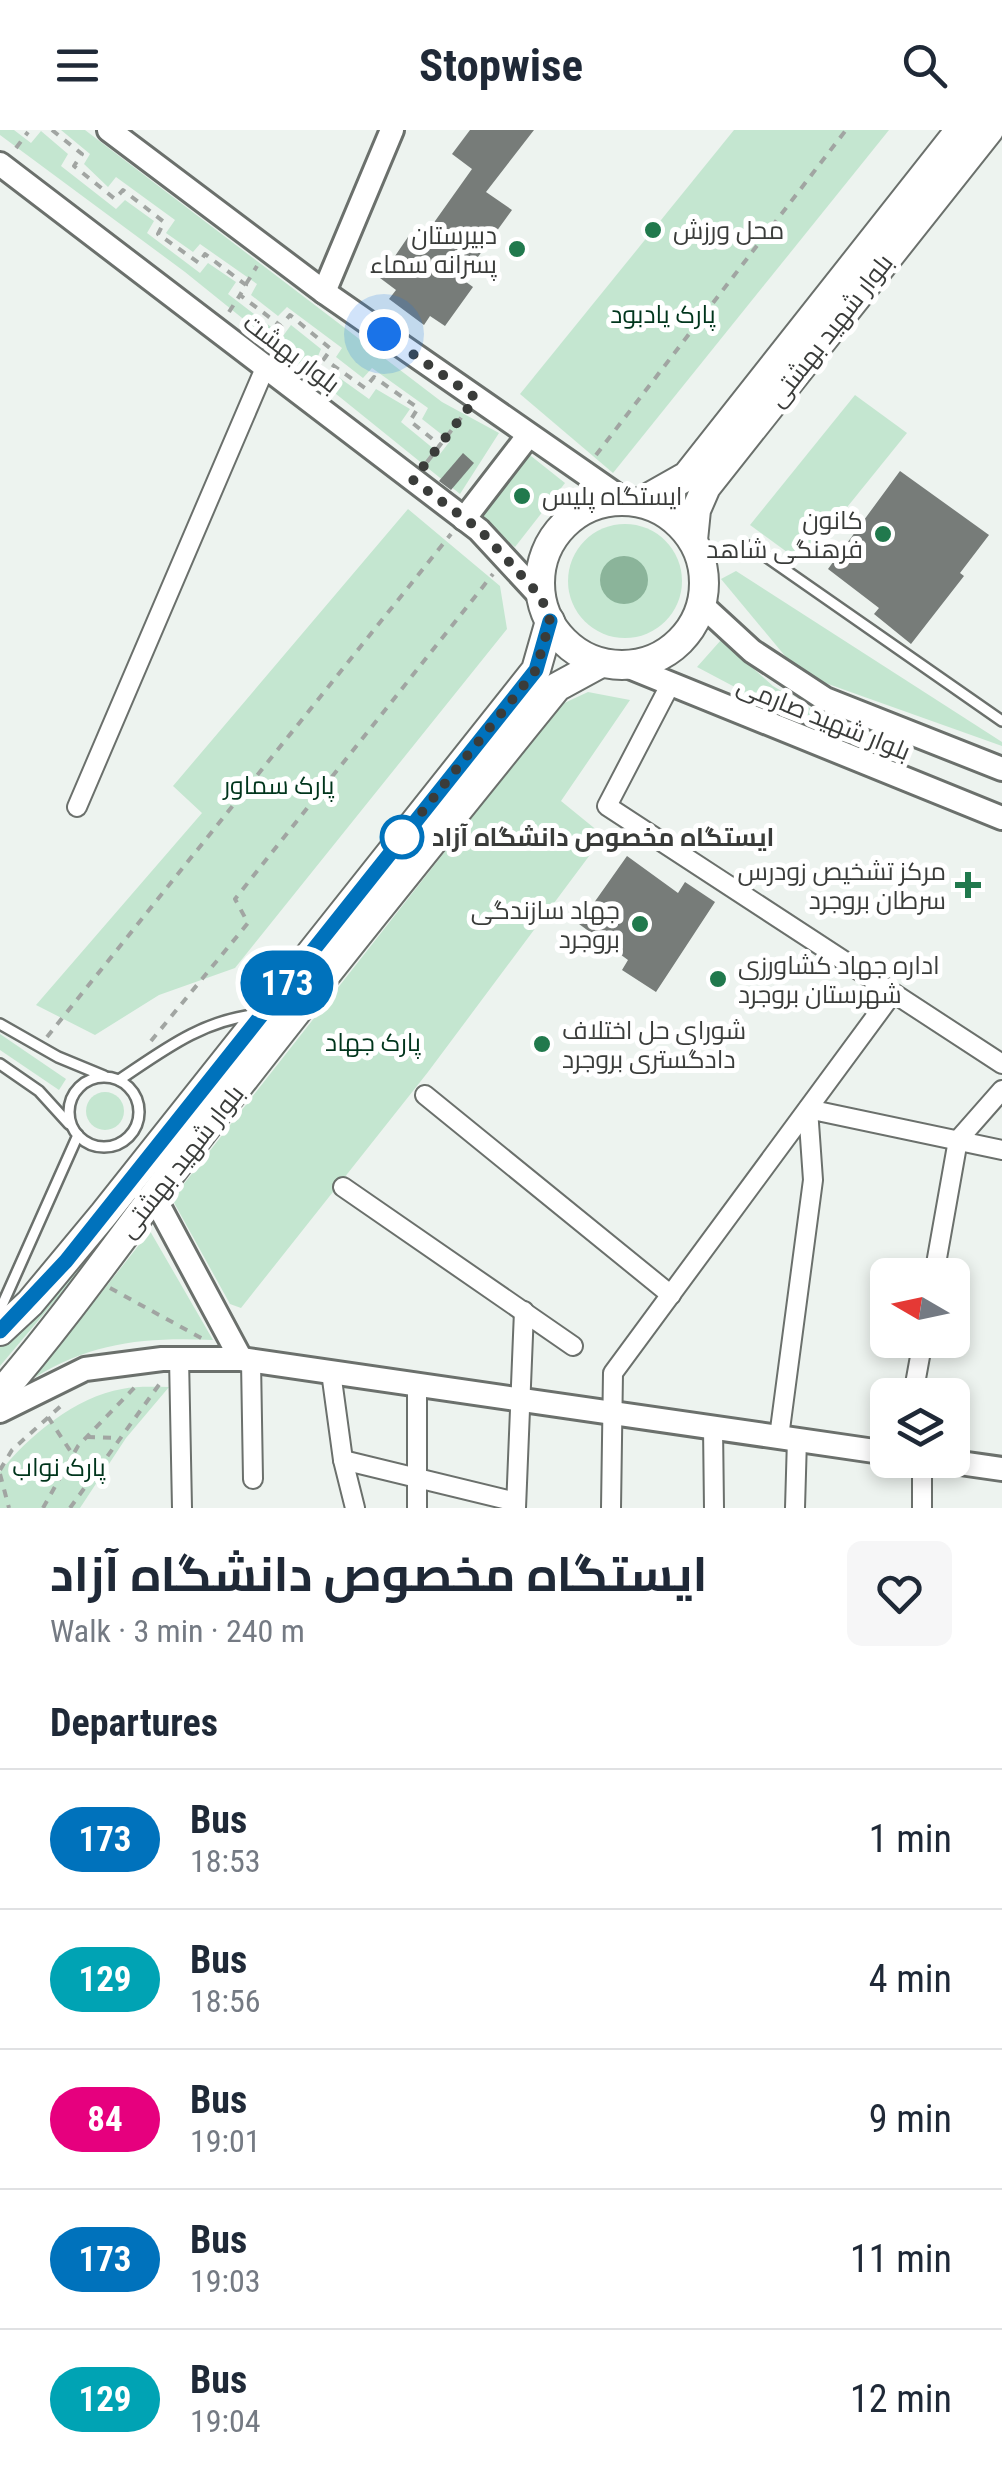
<!DOCTYPE html>
<html lang="en">
<head>
<meta charset="utf-8">
<style>
	body { margin:0; font-family:"Roboto Condensed",Cairo,sans-serif; background:#f6f6f7; color:#1f2937; height:100vh; display:flex; flex-direction:column; font-size:38px; white-space:nowrap }
	* { box-sizing:border-box; margin:0 }
	p { font-size:32px; color:#747a83 }
	.icon { flex:none; width:55px; height:55px; fill:none; stroke:currentColor; stroke-width:2; stroke-linecap:round; stroke-linejoin:round }
	.map { position:relative; height:1378px; overflow:hidden }
	.sheet { display:flex; flex-direction:column; background:#fff; flex:1 }
	.sheet>* { flex:none }
	.badge { padding:0 20px; border-radius:32px; font-size:35px; line-height:65px }
	.needle { width:65px; rotate:279deg }
	.tools { position:absolute; left:870px; top:1128px; display:grid; gap:20px }
	.tools a { display:grid; place-items:center; width:100px; height:100px; border-radius:15px; background:#fff; box-shadow:0 5px 15px #0003; font-size:50px }
	.you { position:absolute; width:50px; height:50px; margin:-25px; border:8px solid #fff; border-radius:50%; background:#1a73e8; box-shadow:0 0 0 15px #1a73e833 }
	.map>.badge { position:absolute; translate:-50% -50%; box-shadow:0 0 0 5px #fff }
	h2 { padding:0 50px; font-size:38px; line-height:90px }
	.round { display:grid; place-items:center; flex:none; width:105px; height:105px; border-radius:15px; background:#f6f6f7 }
	.summary { display:flex; align-items:center; justify-content:space-between; height:170px; padding:0 50px }
	h1 { font-size:48px; font-weight:700; line-height:75px }
	ul { padding:0; list-style:none }
	li { display:flex; align-items:center; gap:30px; height:140px; padding:0 50px; border-top:2px solid #e0e1e3 }
	li div { flex:1 }
	li b { display:block; font-size:38px }
	li em { font-style:normal }
	li .badge { min-width:110px; font-weight:700; text-align:center }
	header { display:flex; justify-content:space-between; align-items:center; height:130px; padding:0 50px; background:#fff; font-size:45px; font-weight:700 }
	.map>svg:first-child { display:block }
</style>
</head>
<body>
<header><svg class="icon" aria-label="menu" viewBox="0 0 24 24"><path d="M4 6h16M4 12h16M4 18h16"/></svg>Stopwise<svg class="icon" aria-label="search" viewBox="0 0 24 24"><circle cx="10" cy="10" r="6"/><path d="M15 15l6 6"/></svg></header>
<div class="map">
<svg width="1002" height="1378" viewBox="0 0 1002 1378">
	<rect width="100%" height="100%" fill="#edf3ef"/>
	<!-- green -->
	<g fill="#c4e6d0">
		<path d="M0,0H14L31,13L41,1L68,24L61,36L116,79L125,70L154,91L147,103L200,143L208,133L236,152L228,164L283,206L291,195L321,219L316,231L369,269L376,259L410,279L401,292L440,324L450,311L422,289L428,278L372,238L363,248L336,227L342,218L287,177L278,186L251,165L257,154L200,114L193,122L166,103L175,90L116,47L108,57L84,34L90,24L61,0H85L442,272L499,303L460,364L185,142L0,5Z"/>
		<path d="M734,0H889L613,343L520,264Z"/>
		<path d="M855,265L907,303L802,433L750,395Z"/>
		<path d="M526,322L565,353L515,417L476,387Z"/>
		<path d="M408,379L500,456L507,499L235,838L159,865L95,905L36,875L202,683L173,656Z"/>
		<circle cx="625" cy="451" r="57"/>
		<path d="M736,441L1002,612V616L800,544L721,449Z"/>
		<path d="M721,510L773,556L869,614L765,573L697,537Z"/>
		<path d="M588,562L630,570L561,671L604,706L428,942L241,1178L230,1174L172,1069L560,575Z"/>
		<path d="M0,904L66,949L59,960L0,920Z"/>
		<circle cx="105" cy="981" r="19"/>
		<path d="M150,1101L213,1210C146,1207 92,1212 34,1248Z"/>
		<path d="M107,1109L0,1236V1215Z"/>
		<path d="M169,1257L126,1308L80,1378H0V1342C27,1307 77,1266 122,1259C137,1256 153,1257 169,1257Z"/>
	</g>
	<!-- water -->
	<circle fill="#8bb49a" cx="624" cy="450" r="24"/>
	<!-- building -->
	<g fill="#777c79">
		<path d="M470,0H534L486,62L512,80L462,149L473,157L445,196L430,186L424,195L389,169L396,160L380,148L408,107L418,115L472,39L452,24Z"/>
		<path d="M463,323L474,333L451,360L439,351Z"/>
		<path d="M900,341L989,405L960,443L964,446L911,514L874,484L879,478L828,439Z"/>
		<path d="M627,726L678,763L685,752L715,772L656,862L622,840L628,830L579,794Z"/>
	</g>
	<g fill="none" stroke-linecap="round" stroke-linejoin="round">
		<!-- lane casing -->
		<g stroke="#6b706c" stroke-width="14">
			<g id="lane">
				<path d="M751,416L1002,591"/>
				<path d="M0,894L58,927L104,946"/>
				<path d="M0,934L39,961L69,994"/>
				<circle cx="104" cy="982" r="35"/>
				<path d="M119,950C161,922 202,890 255,885"/>
				<path d="M0,1180L78,1005"/>
			</g>
		</g>
		<!-- street casing -->
		<g stroke="#6b706c" stroke-width="22">
			<g id="street">
				<path d="M670,555L607,676L1002,934"/>
				<path d="M77,677L265,238"/>
				<path d="M425,965L671,1165"/>
				<path d="M343,1057L573,1216"/>
				<path d="M934,1145L958,1010L1002,960"/>
				<path d="M179,1228L182,1378"/>
				<path d="M251,1231L253,1349"/>
				<path d="M331,1242L343,1330L355,1378"/>
				<path d="M417,1254V1378"/>
				<path d="M913,1265L923,1210"/>
				<path d="M713,1297L714,1378"/>
				<path d="M779,1307L813,1050L808,979L1002,1020"/>
				<path d="M343,1330L516,1372"/>
				<path d="M922,1330V1378"/>
				<path d="M516,1378L524,1181"/>
				<path d="M611,1378L613,1243L893,863"/>
				<path d="M795,1378L797,1309"/>
			</g>
		</g>
		<!-- secondary casing -->
		<g stroke="#6b706c" stroke-width="28">
			<g id="secondary">
				<path d="M109,0L324,162L625,371"/>
				<path d="M0,34L479,400L541,467"/>
				<path d="M324,162L392,0"/>
				<path d="M464,389L528,306"/>
				<path d="M702,475L752,521L825,569L1002,639"/>
				<path d="M627,536L1002,688"/>
				<path d="M153,1065L241,1229"/>
				<path d="M0,1281L85,1239L162,1229H241L888,1323"/>
				<path d="M939,1330L1002,1339"/>
			</g>
		</g>
		<!-- primary casing -->
		<g stroke="#6b706c" stroke-width="32">
			<g id="primary">
				<circle cx="622" cy="453" r="82"/>
				<path d="M641,372L687,346L960,0"/>
				<path d="M693,410L696,380L706,357L989,0"/>
				<path d="M0,1201L30,1173L104,1084L536,540L550,491"/>
				<path d="M0,1264C69,1184 129,1097 194,1013C313,859 435,708 557,557L601,533"/>
			</g>
		</g>
		<!-- path -->
		<g stroke="#a1a5a2" stroke-width="4" stroke-dasharray="8 8" stroke-linecap="butt">
			<path d="M52,0L82,24L74,36L115,69L123,60L164,92L158,104L199,133L205,124L246,155L240,165L281,196L290,185L331,219L324,229L365,258L374,247L418,278L410,291L440,315"/>
			<path d="M16,18L28,2"/>
			<path d="M246,154L257,136"/>
			<path d="M229,182L240,165"/>
			<path d="M596,325L846,0"/>
			<path d="M427,332L464,284"/>
			<path d="M47,907L451,404"/>
			<path d="M151,911L248,793L235,769L493,444"/>
			<path d="M110,1158L203,1209"/>
			<path d="M48,1287L73,1325"/>
			<path d="M87,1307L117,1308"/>
			<path d="M71,1328L88,1353"/>
			<path d="M0,1340L12,1320L63,1274"/>
			<path d="M0,1344L9,1378"/>
			<path d="M43,1378L78,1316L138,1254"/>
			<path d="M70,1378L161,1252"/>
		</g>
		<!-- lane -->
		<use href="#lane" stroke="#fff" stroke-width="9"/>
		<!-- street -->
		<use href="#street" stroke="#fff" stroke-width="18"/>
		<!-- secondary -->
		<use href="#secondary" stroke="#fff" stroke-width="22"/>
		<!-- primary -->
		<use href="#primary" stroke="#fff" stroke-width="28"/>
	</g>
	<g fill="none" stroke-linecap="round" stroke-linejoin="round">
		<!-- line casing -->
		<g stroke="#fff" stroke-width="22">
			<path id="line" d="M0,1201L66,1131L536,540L550,491"/>
		</g>
		<!-- line -->
		<use href="#line" stroke="#0072bc" stroke-width="15"/>
		<!-- walk -->
		<path stroke="#3a3c3a" stroke-width="10" stroke-dasharray="0 18" d="M384,204L476,268L413,350L480,400L541,467L550,491L536,540L402,707"/>
	</g>
	<!-- markers -->
	<g fill="#21794d" stroke="#fff" stroke-width="4">
		<circle cx="653" cy="100" r="10"/>
		<circle cx="517" cy="119" r="10"/>
		<circle cx="522" cy="366" r="10"/>
		<circle cx="883" cy="404" r="10"/>
		<path d="M963 740h10v10h10v10h-10v10h-10v-10h-10v-10h10z"/>
		<circle cx="640" cy="794" r="10"/>
		<circle cx="718" cy="849" r="10"/>
		<circle cx="542" cy="914" r="10"/>
	</g>
	<circle fill="#fff" stroke="#0072bc" stroke-width="5" cx="402" cy="707" r="20"/>
	<g text-anchor="middle" stroke-width="10" stroke-linejoin="round" paint-order="stroke">
		<!-- poi labels -->
		<g font-size="25" fill="#3a3c3a" stroke="#fff" text-anchor="start">
			<text x="673" y="109">محل ورزش</text>
			<text x="497" y="114" text-anchor="end">دبیرستان<tspan x="497" dy="29">پسرانه سماء</tspan></text>
			<text x="542" y="375">ایستگاه پلیس</text>
			<text x="863" y="399" text-anchor="end">کانون<tspan x="863" dy="29">فرهنگی شاهد</tspan></text>
			<text x="946" y="750" text-anchor="end">مرکز تشخیص زودرس<tspan x="946" dy="29">سرطان بروجرد</tspan></text>
			<text x="620" y="789" text-anchor="end">جهاد سازندگی<tspan x="620" dy="29">بروجرد</tspan></text>
			<text x="738" y="844">اداره جهاد کشاورزی<tspan x="738" dy="29">شهرستان بروجرد</tspan></text>
			<text x="562" y="909">شورای حل اختلاف<tspan x="562" dy="29">دادگستری بروجرد</tspan></text>
		</g>
		<!-- park labels -->
		<g font-size="25" fill="#00351c" stroke="#fff">
			<text x="663" y="193">پارک یادبود</text>
			<text x="279" y="664">پارک سماور</text>
			<text x="373" y="921">پارک جهاد</text>
			<text x="59" y="1346">پارک نواب</text>
		</g>
		<!-- street labels -->
		<g font-size="25" fill="#3a3c3a" stroke="#fff">
			<text transform="translate(830 200) rotate(-52)" y="9">بلوار شهید بهشتی</text>
			<text transform="translate(292 223) rotate(37)" y="9">بلوار بهشت</text>
			<text transform="translate(824 588) rotate(22)" y="9">بلوار شهید صارمی</text>
			<text transform="translate(181 1031) rotate(-52)" y="9">بلوار شهید بهشتی</text>
		</g>
		<!-- stop labels -->
		<g font-size="25" font-weight="bold" fill="#3a3c3a" stroke="#fff" text-anchor="start">
			<text x="432" y="716">ایستگاه مخصوص دانشگاه آزاد</text>
		</g>
	</g>
</svg>
<div class="tools">
<a><svg class="needle" viewBox="-14 -14 28 28"><path d="M0-13l5 13h-10z" fill="#e53935"/><path d="M0 13l5-13h-10z" fill="#747a83"/></svg></a>
<a><svg class="icon" aria-label="layers" viewBox="0 0 24 24"><path d="M12 4l9 5-9 5-9-5zM3 14l9 5 9-5"/></svg></a>
</div>
<div class="you" style="left:384px;top:204px"></div>
<b class="badge" style="left:287px;top:853px;background:#0072bc;color:#fff">173</b>
</div>
<section class="sheet">
<div class="summary"><div><h1>ایستگاه مخصوص دانشگاه آزاد</h1><p>Walk · 3 min · 240 m</p></div><a class="round"><svg class="icon" aria-label="heart" viewBox="0 0 24 24"><path d="M12 20l-8-8c-3-5 5-10 8-4 3-6 11-1 8 4z"/></svg></a></div>
<h2>Departures</h2>
<ul>
<li><span class="badge" style="background:#0072bc;color:#fff">173</span><div><b>Bus</b><p>18:53</p></div><em>1 min</em></li>
<li><span class="badge" style="background:#00a3b4;color:#fff">129</span><div><b>Bus</b><p>18:56</p></div><em>4 min</em></li>
<li><span class="badge" style="background:#e6007e;color:#fff">84</span><div><b>Bus</b><p>19:01</p></div><em>9 min</em></li>
<li><span class="badge" style="background:#0072bc;color:#fff">173</span><div><b>Bus</b><p>19:03</p></div><em>11 min</em></li>
<li><span class="badge" style="background:#00a3b4;color:#fff">129</span><div><b>Bus</b><p>19:04</p></div><em>12 min</em></li>
</ul>
</section>
</body>
</html>
